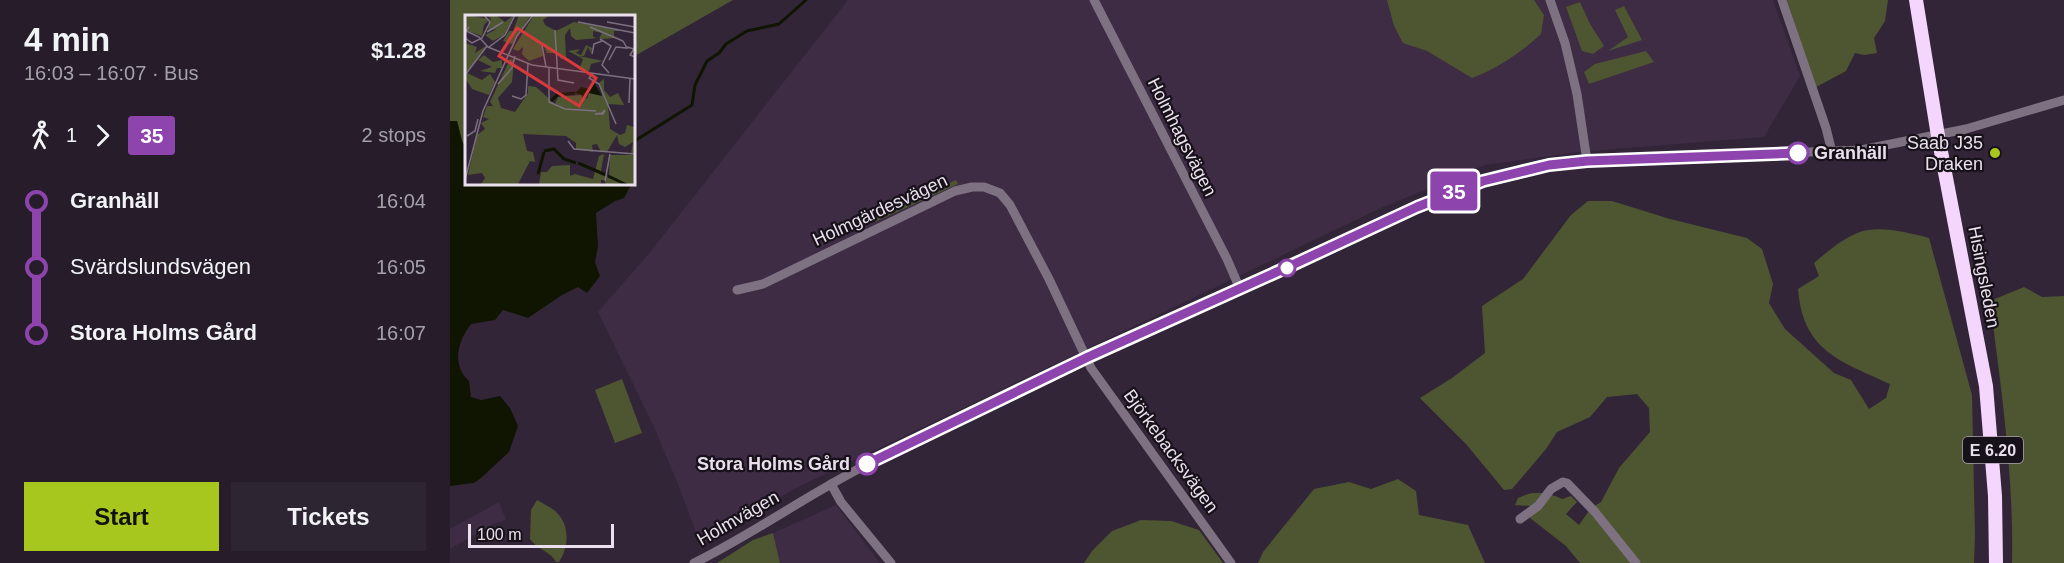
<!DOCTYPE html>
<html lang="en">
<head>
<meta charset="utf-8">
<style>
	body { margin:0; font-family:Helvetica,sans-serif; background:#2e2532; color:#f1f3f6; height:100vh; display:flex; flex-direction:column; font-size:22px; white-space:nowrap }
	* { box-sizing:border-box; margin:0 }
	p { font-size:20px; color:#a4a1a8 }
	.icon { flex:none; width:33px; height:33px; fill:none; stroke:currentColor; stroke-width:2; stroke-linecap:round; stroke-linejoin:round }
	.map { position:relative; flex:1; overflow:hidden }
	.drawer { display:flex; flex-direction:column; background:#261c2a; width:450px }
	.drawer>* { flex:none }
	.badge { padding:0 12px; border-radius:4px; font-size:21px; line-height:39px }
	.scale { position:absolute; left:18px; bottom:15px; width:146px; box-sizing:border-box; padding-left:6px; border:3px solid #eae0ed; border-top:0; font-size:16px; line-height:21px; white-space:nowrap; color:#eae0ed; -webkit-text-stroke:4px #171119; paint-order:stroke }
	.map>.badge { position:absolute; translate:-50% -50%; box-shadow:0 0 0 3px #fff }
	.legs { display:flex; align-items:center; gap:9px; height:66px; padding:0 24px; font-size:20px }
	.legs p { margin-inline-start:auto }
	.headline { display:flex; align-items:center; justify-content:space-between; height:102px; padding:0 24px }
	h1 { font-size:33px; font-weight:600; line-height:45px }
	.cta { display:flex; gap:12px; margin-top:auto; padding:12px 24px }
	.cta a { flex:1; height:69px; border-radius:0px; background:#a7c71e; color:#111; font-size:24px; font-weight:600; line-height:69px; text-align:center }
	.cta a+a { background:#2e2532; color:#f1f3f6 }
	ul { padding:0 24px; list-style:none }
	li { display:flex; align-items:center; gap:21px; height:66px; font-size:22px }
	li i { display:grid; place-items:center; width:9px; height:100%; margin:0 8px; background:currentColor }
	li i::after { content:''; width:15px; height:15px; margin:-8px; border:4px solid; border-radius:50%; background:#261c2a }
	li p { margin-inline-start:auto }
	li:first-child i { background:linear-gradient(#0000 50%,currentColor 0) }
	li:last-child i { background:linear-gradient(currentColor 50%,#0000 0) }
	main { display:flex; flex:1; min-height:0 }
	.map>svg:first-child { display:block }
</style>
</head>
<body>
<main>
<section class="drawer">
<div class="headline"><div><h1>4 min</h1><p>16:03 – 16:07 · Bus</p></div><b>$1.28</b></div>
<div class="legs"><svg class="icon" aria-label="walk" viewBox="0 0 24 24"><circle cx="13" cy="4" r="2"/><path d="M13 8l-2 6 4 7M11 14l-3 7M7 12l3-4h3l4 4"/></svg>1<svg class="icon" aria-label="forward" viewBox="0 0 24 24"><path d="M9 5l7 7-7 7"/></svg><b class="badge" style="background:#8e44ad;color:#fff">35</b><p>2 stops</p></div>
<ul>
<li><i style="color:#8e44ad"></i><b>Granhäll</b><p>16:04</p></li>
<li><i style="color:#8e44ad"></i><span>Svärdslundsvägen</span><p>16:05</p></li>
<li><i style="color:#8e44ad"></i><b>Stora Holms Gård</b><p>16:07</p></li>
</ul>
<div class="cta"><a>Start</a><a>Tickets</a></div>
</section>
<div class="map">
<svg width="1614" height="563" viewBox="0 0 1614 563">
	<rect width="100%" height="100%" fill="#332538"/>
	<!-- built -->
	<g fill="#3e2b44">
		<path d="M398,0H1323L1350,76L1314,137L1128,152L1035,165L931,208L344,489L251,546L228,484L203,425L148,312L201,251Z"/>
		<path d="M49,502L56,520L45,523L0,549V529Z"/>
		<path d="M386,505L430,563H330L323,533Z"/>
	</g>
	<!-- green -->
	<g fill="#4d5631">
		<path d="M0,0H283L183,57V16H16V150L12,141L7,121H0Z"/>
		<path d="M937,0H1084L1094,15L1091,34C1070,53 1049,68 1022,78L977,51L953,43L944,26Z"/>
		<path d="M1337,0H1438L1435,21L1424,38L1427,53L1414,55L1405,53L1396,71L1366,87Z"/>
		<path d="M1130,2L1140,24L1154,46L1143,54L1132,51L1116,7Z"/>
		<path d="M1174,6L1192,40L1158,51L1178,37L1165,10Z"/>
		<path d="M1196,51L1204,62L1139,84L1134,72L1145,64Z"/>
		<path d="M506,180L508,184L425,222L415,218V216L417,217L461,195L464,200Z"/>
		<path d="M1138,201H1162L1220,219L1297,238L1312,249L1323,284L1319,303L1335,329L1384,373L1401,380L1419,409L1436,398L1440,384C1390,361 1353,351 1348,289L1369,276L1364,263C1377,252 1393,238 1410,232C1429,225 1460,233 1479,238L1522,395L1525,535L1524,563H1130L1116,546L1080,518V506L1065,505L1068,498C1084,490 1096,492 1112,499L1121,496L1127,502L1116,514L1129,525L1141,508L1151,502L1169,468L1200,432L1199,408L1187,394L1157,397L1140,417L1107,432L1096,449L1062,489L1054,490L1016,444L970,398L1002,378L1035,353L1032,306L1073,279L1121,215Z"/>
		<path d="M1574,287L1592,297L1614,296V563H1562C1564,475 1551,388 1540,301Z"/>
		<path d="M172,379L192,433L165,443L145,390Z"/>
		<path d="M948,479L966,491L969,515L1018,525L1035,563H808L813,552L864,489L899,482L921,489Z"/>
		<path d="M87,500C93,504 102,507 107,513C120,526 119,547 109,562H106C101,552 87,549 80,539L81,510Z"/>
		<path d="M691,520L721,521L749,530L773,563H634L642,551L662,531Z"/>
		<path d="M323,533L330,563H267L303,540Z"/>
	</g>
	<!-- water -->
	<path fill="#0f1500" d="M0,121H7L12,141L16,150V183H46L50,185L59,183L94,185L100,183H182L174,198L165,201L146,213L148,246L145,262L150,276L137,293L128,287L112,295L78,318L53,310L45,320L21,324C8,341 1,364 19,381L21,397L31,400L50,396L60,408L68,426L59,452L31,478L24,483L0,486Z"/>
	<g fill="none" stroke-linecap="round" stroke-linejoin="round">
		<!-- stream -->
		<path stroke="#0f1500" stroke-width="3" d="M183,142L242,105L245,85L257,61L269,53L276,44L297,31L329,24L356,0"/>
		<!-- minor -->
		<g stroke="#7e7282" stroke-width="9">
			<path d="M644,0L777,259L790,289"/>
			<path d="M1100,0L1115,43L1127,94L1137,161"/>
			<path d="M1332,0L1376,128L1382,152"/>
			<path d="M287,290L313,284L505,191L522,187H534L550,193L560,205L599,279L641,368L781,563"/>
			<path d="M381,484L391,502L441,563"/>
			<path d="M1070,519L1088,506L1101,489L1113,482L1117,483L1145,512L1186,563"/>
			<path d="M244,563C303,534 357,495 416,465C555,393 699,332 841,266C914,232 986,192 1064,172C1088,166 1113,164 1137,161L1411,150L1516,129L1614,100"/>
		</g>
		<!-- highway -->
		<path stroke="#f4d6fd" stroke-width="14" d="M1466,0L1488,136L1536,386L1545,496L1546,563"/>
	</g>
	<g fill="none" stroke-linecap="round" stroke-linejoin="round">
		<!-- line-1 casing -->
		<g stroke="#fff" stroke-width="14">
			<path id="line-1" d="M417,464L638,357L840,266L967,207L1033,181L1099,165L1137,161L1348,153"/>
		</g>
		<!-- line-1 -->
		<use href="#line-1" stroke="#8e44ad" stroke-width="9"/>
	</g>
	<!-- markers -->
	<g fill="#fff" stroke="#8e44ad" stroke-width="3">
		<circle cx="1348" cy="153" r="10"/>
		<circle cx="837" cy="268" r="8"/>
		<circle cx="417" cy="464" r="10"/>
	</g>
	<circle fill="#a7c71e" stroke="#171119" stroke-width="2" cx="1545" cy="153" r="6"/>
	<g text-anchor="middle" stroke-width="4.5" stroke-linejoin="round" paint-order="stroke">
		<!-- shield labels -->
		<rect fill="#171119" stroke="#aba2ad" stroke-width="1.5" x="1513" y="437" width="60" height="26" rx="4.5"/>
		<g font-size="16" font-weight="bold" fill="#eae0ed">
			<text x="1543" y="456">E 6.20</text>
		</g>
		<!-- street labels -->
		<g font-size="18" fill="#eae0ed" stroke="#171119">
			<text transform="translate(732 137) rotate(63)" y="6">Holmhagsvägen</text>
			<text transform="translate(430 210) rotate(-25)" y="6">Holmgärdesvägen</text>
			<text transform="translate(1534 277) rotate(79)" y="6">Hisingsleden</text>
			<text transform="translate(721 451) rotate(54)" y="6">Björkebacksvägen</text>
			<text transform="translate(288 518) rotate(-30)" y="6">Holmvägen</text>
		</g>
		<!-- poi labels -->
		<g font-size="18" fill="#eae0ed" stroke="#171119" text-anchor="end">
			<text x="1533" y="149">Saab J35<tspan x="1533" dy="21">Draken</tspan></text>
		</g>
		<!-- stop labels -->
		<g font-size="18" font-weight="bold" fill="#eae0ed" stroke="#171119" text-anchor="start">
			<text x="1364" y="159">Granhäll</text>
			<text x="400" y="470" text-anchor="end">Stora Holms Gård</text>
		</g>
	</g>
	<!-- overview -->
	<g transform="translate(15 15)">
		<rect width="170" height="170" fill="#332538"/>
		<path d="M0,0L25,4L19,10L17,21L2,16L4,12L0,14ZM20,0H31L40,7L49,0L39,20L28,26L20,20L32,14L23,16L26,3ZM54,0H66L47,29L38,26L44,16H48ZM69,0H84L78,5L80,10L91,16L109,7L158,16H149V23L138,24L134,23L137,18L128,16V22L133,23L111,25L106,21L105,13L100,20L101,43L96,44L93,38H82L76,25L78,41L64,46L57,39L58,32L53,36L48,34ZM0,28L12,32L10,38L21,31L0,60ZM121,30L127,33L126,38L123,32L119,41H114L138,46L126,49L124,56L114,55L118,44L103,36L115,34L111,38L116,40ZM19,40L28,47L37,45V53H32L30,58L15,56L27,52L13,45ZM45,44L49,45L47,67L33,83L36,93L50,97L63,78V71L71,72L90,89L93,82L116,80L122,84L124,78L137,80L134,68L139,64V75L145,82L153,78L159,90L143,89L145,114L155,120L160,118L162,110L169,112V139H166L168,127L160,132L154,129L152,120L142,137H136L132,129L127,130L128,137L111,134V128L101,121L58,119L62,136L68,137L70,147L65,146L53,169H16L20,163L17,158L3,160L12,120L20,114L16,108L24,104L18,102L22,91H28L25,87ZM2,58L17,65L25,59L30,67L24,80L7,74L0,63ZM139,139L136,156L144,163L145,140H170L169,169H140V165H136V169H74L76,157H82L87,151L105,150V161L110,159L128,164L134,141Z" fill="#4d5631"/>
		<path d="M128,66L137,81L124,78L118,85L117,80L110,78L116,72L124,74Z" fill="#0f1500"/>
		<path fill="none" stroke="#0f1500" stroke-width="3" d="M86,86L92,80L110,78M79,136L89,134L99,144L111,148M113,148L141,160M73,159L79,137M143,161L162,170"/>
		<path fill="none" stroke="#7c7080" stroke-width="1.5" d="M113,7L170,18M142,7L170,12M4,12L1,16L14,22L23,32L67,50L170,64M125,12L158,26M90,15L93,65L109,68M22,17L38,7M0,23L7,28L17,23L25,7L19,0M135,24L146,31L137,50L144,58M77,30L81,52M24,32L40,20L50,0M162,32L169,34L165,40L170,42M127,39L129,29L137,26M144,45L151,32L162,33L158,26M84,52V87L100,94L131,96M128,58L124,63L134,69L151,109M0,60L22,31M33,69L47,53L50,41M47,81L56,84L61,80L63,48M164,88L165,63M140,95L138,99H130L137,98ZM2,121L10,116L13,104M103,126L109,134L170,139M0,165L18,96L52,21L68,0M140,166L145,139"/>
		<path fill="#d83a3c" fill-opacity="0.15" stroke="#d83a3c" stroke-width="3" d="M52,13L131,63L114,91L34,41Z"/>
		<rect width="170" height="170" fill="none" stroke="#eae0ed" stroke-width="3"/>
	</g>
</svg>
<div class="scale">100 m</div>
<b class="badge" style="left:1004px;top:191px;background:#8e44ad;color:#fff">35</b>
</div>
</main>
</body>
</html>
